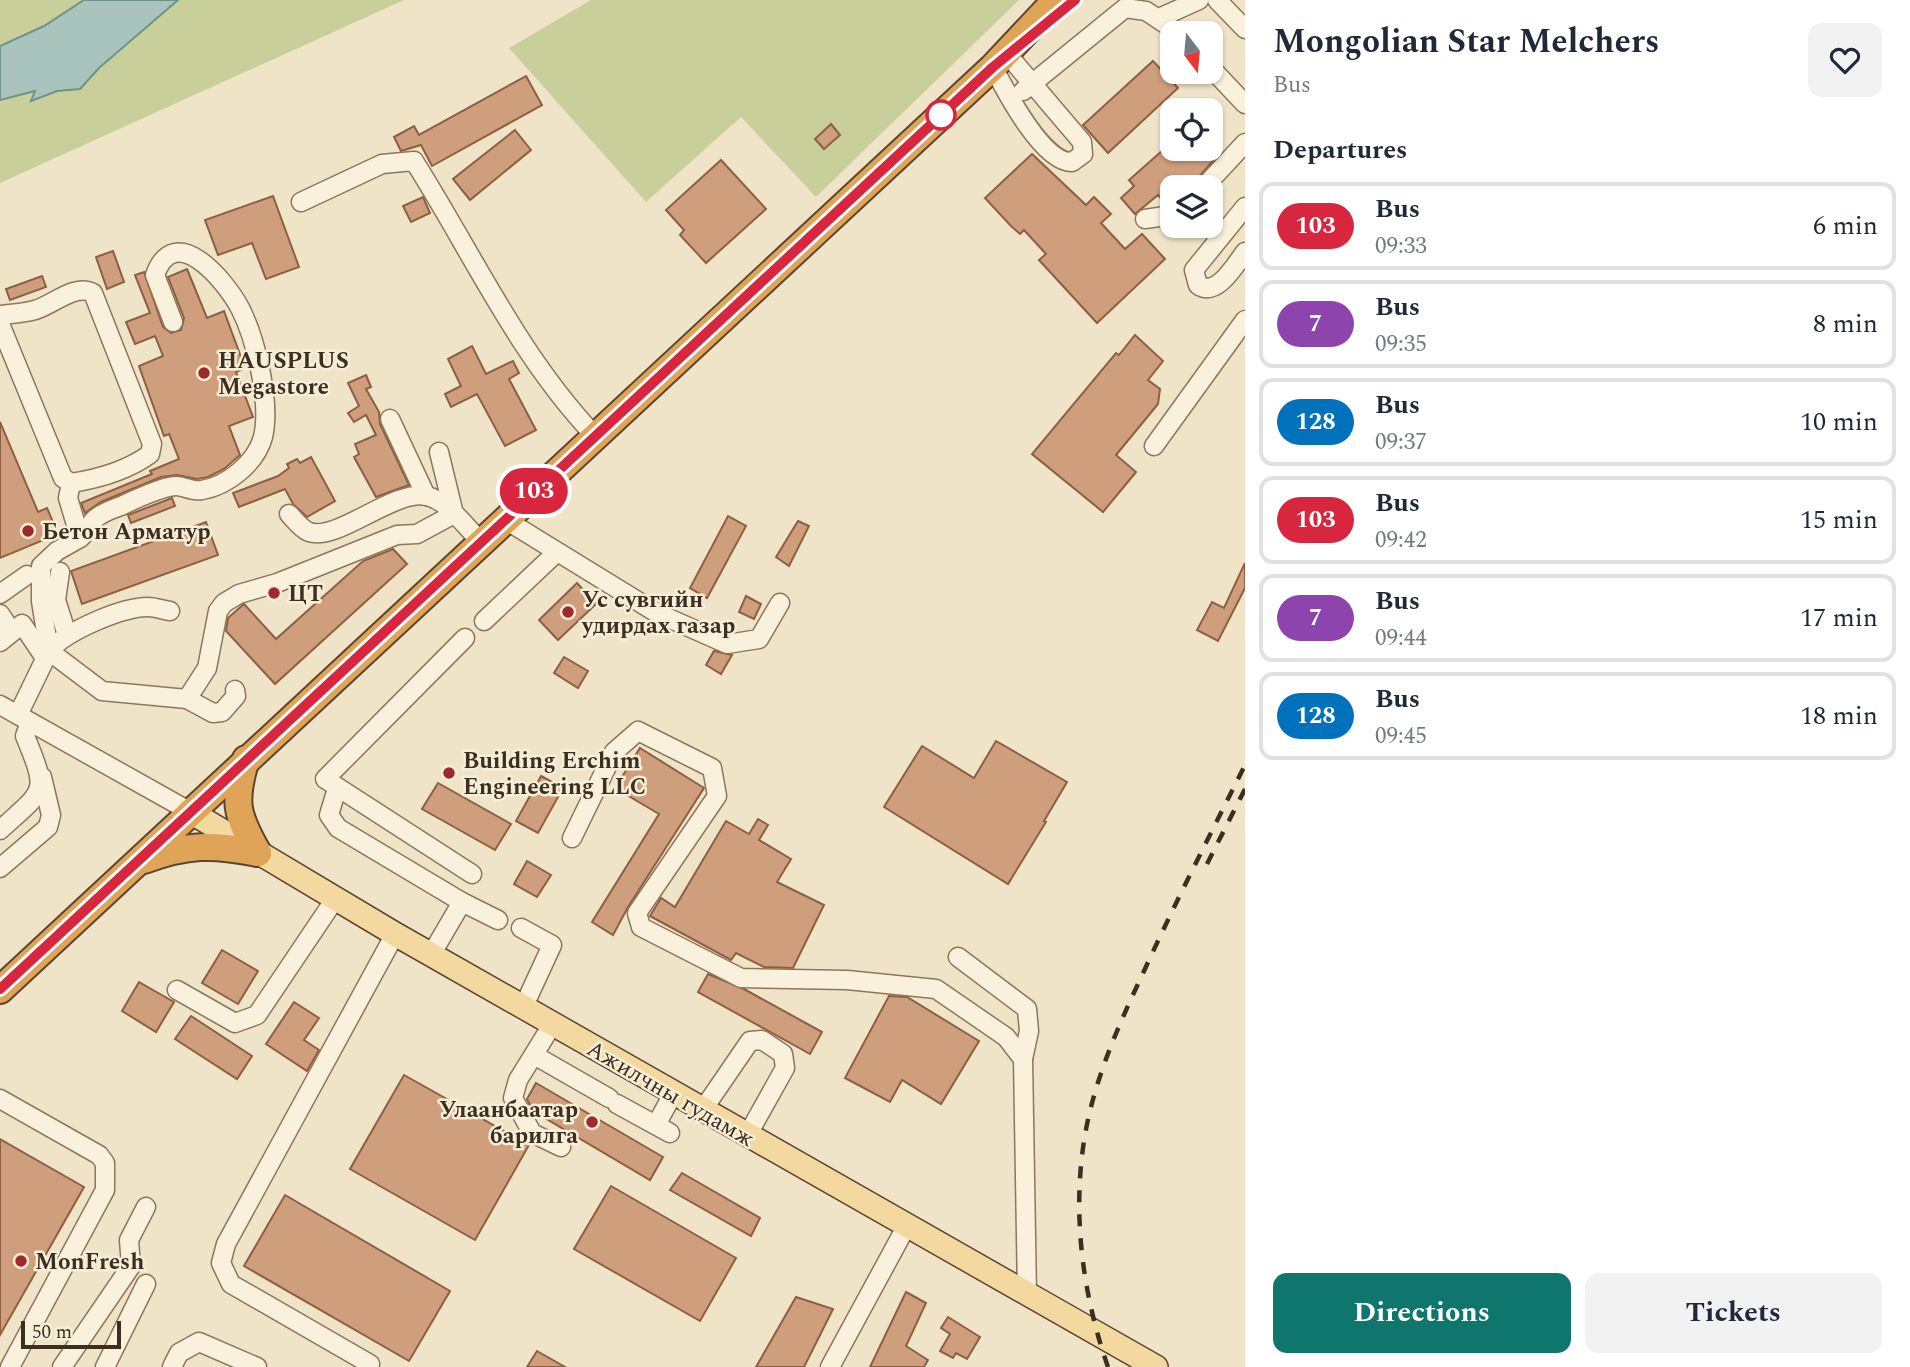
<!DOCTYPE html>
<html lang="en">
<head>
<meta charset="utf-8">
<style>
	body { margin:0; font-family:Spectral,serif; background:#f2f2f3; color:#1f2937; height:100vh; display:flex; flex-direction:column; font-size:26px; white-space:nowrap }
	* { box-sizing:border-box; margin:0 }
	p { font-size:23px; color:#747a83 }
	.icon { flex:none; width:38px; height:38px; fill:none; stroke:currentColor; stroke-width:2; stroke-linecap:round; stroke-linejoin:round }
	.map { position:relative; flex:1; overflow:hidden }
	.drawer { display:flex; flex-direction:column; background:#fff; width:665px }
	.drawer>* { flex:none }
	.badge { padding:0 14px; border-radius:23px; font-size:24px; line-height:46px }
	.needle { width:46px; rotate:164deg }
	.tools { position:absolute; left:1160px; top:21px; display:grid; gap:14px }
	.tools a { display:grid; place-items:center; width:63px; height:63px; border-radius:14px; background:#fff; box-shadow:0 2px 5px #0004; font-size:35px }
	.scale { position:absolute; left:21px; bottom:18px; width:100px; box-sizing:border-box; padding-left:7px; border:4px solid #3d2e20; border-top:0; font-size:19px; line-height:24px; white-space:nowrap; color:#3d2e20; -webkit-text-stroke:5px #f7eed8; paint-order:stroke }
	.map>.badge { position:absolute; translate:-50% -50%; box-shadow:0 0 0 4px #fff }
	h2 { padding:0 28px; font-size:26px; line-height:63px }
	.round { display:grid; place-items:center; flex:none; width:74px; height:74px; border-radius:14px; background:#f2f2f3 }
	.headline { display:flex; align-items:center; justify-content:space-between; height:119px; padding:0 28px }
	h1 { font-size:33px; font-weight:700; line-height:52px }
	.cta { display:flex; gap:14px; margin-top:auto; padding:14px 28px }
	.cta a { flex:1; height:80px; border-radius:14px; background:#0f766e; color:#fff; font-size:28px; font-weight:700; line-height:80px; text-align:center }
	.cta a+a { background:#f2f2f3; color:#1f2937 }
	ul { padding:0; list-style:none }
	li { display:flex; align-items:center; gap:21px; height:88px; margin:0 14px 10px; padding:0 14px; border:4px solid #e0e1e3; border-radius:14px }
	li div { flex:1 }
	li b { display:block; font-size:26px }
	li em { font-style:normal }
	li .badge { min-width:77px; font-weight:700; text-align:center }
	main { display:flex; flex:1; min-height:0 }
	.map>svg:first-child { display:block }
</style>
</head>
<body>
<main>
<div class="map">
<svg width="1245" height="1367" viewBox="0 0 1245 1367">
	<rect width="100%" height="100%" fill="#f0e4c8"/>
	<!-- green -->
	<g fill="#c9cf9b">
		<path d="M0,0H404L0,183Z"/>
		<path d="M591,0H1019L816,197L741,117L646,202L509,48Z"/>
	</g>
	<!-- water -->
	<path fill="#a9c4bc" stroke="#6f938a" stroke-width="2" d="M84,0H178L99,68L80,89L57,91L31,101L35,91L0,100V46L44,26Z"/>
	<!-- building -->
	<g fill="#cf9f7d" stroke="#8d5f41" stroke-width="2">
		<path d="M1153,61L1178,88L1108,153L1083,125Z"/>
		<path d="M526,76L542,105L432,166L421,145L401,151L394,137L414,126L419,135Z"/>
		<path d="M831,124L840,135L824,149L815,139Z"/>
		<path d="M515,130L531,150L470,200L453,179Z"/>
		<path d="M1172,142V149H1214L1219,154L1190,187H1172V204H1166L1158,195L1135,214L1121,198L1134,186L1129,180Z"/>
		<path d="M1032,154L1086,205L1094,197L1111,214L1101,223L1125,249L1142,234L1165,259L1097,323L1039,260L1046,254L1024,230L1020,234L1011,226L985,198Z"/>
		<path d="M721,160L766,209L706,263L680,235L684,230L666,210Z"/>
		<path d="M273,196L299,267L266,279L252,243L218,255L205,220Z"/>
		<path d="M423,197L430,213L411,222L403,206Z"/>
		<path d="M113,251L124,282L107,289L96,257Z"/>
		<path d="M187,269L207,318L224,311L245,368L236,372L253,417L229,426L240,455L224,469L208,477L197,479L177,475L161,477L101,502L85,513L81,503L152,474L150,471L179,459L169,434L164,436L139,366L163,356L155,336L135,344L126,322L150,313L135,275L144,272L163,327L171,333L181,330L184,318L168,277Z"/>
		<path d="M42,276L46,287L10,300L6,289Z"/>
		<path d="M1135,335L1163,361L1148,380L1160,389L1158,404L1116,455L1136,472L1103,512L1032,454L1116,353L1119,355Z"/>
		<path d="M472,346L486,374L513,361L519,373L509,379L536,430L505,446L477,394L451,407L445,394L461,386L448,359Z"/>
		<path d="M366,375L371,387L366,389L379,412L380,424L409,485L376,497L354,457L359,454L355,444L376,435L366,415L354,422L348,413L359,406L348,383Z"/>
		<path d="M0,422L38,512L47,508L58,534L0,558Z"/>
		<path d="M311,457L335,501L307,517L293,504L285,489L239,507L233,493L278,476L289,468L287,464L297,459L300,463Z"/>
		<path d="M172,498L175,506L131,523L128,515Z"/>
		<path d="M728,516L746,526L707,598L690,588Z"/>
		<path d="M798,521L809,526L789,566L776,557Z"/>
		<path d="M206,522L218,555L82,604L71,571Z"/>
		<path d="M393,549L407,564L275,684L226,631L228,618L244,604L276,639L363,561Z"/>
		<path d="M1245,563V588L1218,641L1197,630L1212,602L1224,608Z"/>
		<path d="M577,583L596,604L558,640L539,620Z"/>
		<path d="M746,596L761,604L754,619L739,612Z"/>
		<path d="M714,651L732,655L721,674L706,665Z"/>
		<path d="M564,657L588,671L578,688L554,673Z"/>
		<path d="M996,741L1067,782L1044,821L1046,822L1008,884L884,807L922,746L974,778Z"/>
		<path d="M640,748L704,788L628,907L613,935L592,922L659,814L615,788Z"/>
		<path d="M541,776L563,788L538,833L516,821Z"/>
		<path d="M438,783L511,824L495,850L422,809Z"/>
		<path d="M758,819L768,825L759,840L791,859L777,882L824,905L793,968L764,967L736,953L731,960L650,916L661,898L675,907L726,821L749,834Z"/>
		<path d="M527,861L551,875L537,897L514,884Z"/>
		<path d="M222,950L258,971L238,1004L202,983Z"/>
		<path d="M708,974L744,989L822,1032L810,1054L698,992Z"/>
		<path d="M139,982L174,1002L156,1032L122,1011Z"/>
		<path d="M889,996L907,997L979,1041L941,1104L902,1080L890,1102L845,1078Z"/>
		<path d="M294,1002L319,1018L304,1040L319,1050L307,1071L266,1044Z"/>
		<path d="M191,1016L252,1056L237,1079L175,1039Z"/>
		<path d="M404,1075L529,1145L475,1240L350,1169Z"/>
		<path d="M536,1083L663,1157L650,1180L533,1111L527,1099Z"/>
		<path d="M0,1139L84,1187L0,1335Z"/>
		<path d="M682,1173L760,1218L751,1236L670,1190Z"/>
		<path d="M611,1186L736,1258L700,1321L574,1249Z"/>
		<path d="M285,1195L450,1291L409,1361L244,1266Z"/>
		<path d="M906,1292L926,1303L906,1346L928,1360L924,1367H870Z"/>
		<path d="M796,1297L833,1309L804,1367H756Z"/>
		<path d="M948,1317L980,1337L967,1359L956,1353L953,1358L940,1351L950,1334L941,1328Z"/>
		<path d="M537,1351L565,1367H527Z"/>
	</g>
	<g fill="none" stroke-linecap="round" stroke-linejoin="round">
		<!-- minor casing -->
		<g stroke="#8d765c" stroke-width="21">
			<g id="minor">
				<path d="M1217,0L1245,29"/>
				<path d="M1159,18L1199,0"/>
				<path d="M993,67C1005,90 1043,163 1072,162L1083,154L1082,142L1008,55"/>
				<path d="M1211,68L1245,104"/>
				<path d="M1023,91L1125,8L1146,11L1179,33"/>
				<path d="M1204,187L1245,143"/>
				<path d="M301,202L382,164L414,161C473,254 518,355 595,436"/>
				<path d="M1245,207L1194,270L1198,285C1217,298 1235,265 1245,252"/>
				<path d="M1145,219L1172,215"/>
				<path d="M0,315C11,314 24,313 35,310C53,305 75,283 93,293L152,444L150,454C128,470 97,479 71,483L63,478L0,324"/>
				<path d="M390,419L426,496"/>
				<path d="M1154,446L1245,320"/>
				<path d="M289,514C295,520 301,529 309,532C338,542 393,489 427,496C448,501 466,527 480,541"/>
				<path d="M504,519L657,613L727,644L759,639L780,603"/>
				<path d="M80,538C86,533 88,527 93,521C99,514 112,509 121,506C133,500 164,486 176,486C184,486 193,492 202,490C227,486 256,463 263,437C271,403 256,339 240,308C225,280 175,220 155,275L173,322"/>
				<path d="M60,572L56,600L67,635"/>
				<path d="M0,594L27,575"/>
				<path d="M170,611C163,610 155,607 148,607C122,607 66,631 49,651L102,691L187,699L207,668L218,611L224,603L239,594L277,583L397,535L417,534L454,514L439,452"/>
				<path d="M0,614L12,632"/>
				<path d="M484,621L557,552"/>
				<path d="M465,638L325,779L472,874"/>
				<path d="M0,642L22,624L45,658"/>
				<path d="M187,699L213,713L222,712L236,696L235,690"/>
				<path d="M0,705L189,811"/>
				<path d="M18,715L49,651L41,601V566L57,551L80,538L68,498L71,483"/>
				<path d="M335,795L329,815L338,828L462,902L498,920"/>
				<path d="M0,830C45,789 49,794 25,736L30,722"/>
				<path d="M572,838L614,752L638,731L712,768L717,796L637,913L641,927L741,978L847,980L936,989L1006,1037L1023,1059"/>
				<path d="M0,868L48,827L51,815L42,777"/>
				<path d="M521,928L552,945L523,1008"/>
				<path d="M431,955L462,902"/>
				<path d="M958,957L1027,1009L1029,1031L1023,1059L1027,1295"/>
				<path d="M177,990L235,1023L257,1015L335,899"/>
				<path d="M552,1025L518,1080L513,1098L532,1133L561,1147"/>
				<path d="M534,1055L609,1098"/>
				<path d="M0,1099L99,1155L105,1163V1190L10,1367"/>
				<path d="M617,1104L670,1133"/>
				<path d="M702,1111L750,1041L762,1040L783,1054L785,1068L747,1136"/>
				<path d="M656,1125L673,1094"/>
				<path d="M370,1364L231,1284L221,1263L226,1244L395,934"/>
				<path d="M62,1367L131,1266L129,1240L146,1207"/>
				<path d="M105,1367L146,1284"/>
				<path d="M172,1367L179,1353L199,1342L257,1367"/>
				<path d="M830,1367L906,1227"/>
			</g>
		</g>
		<!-- major casing -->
		<g stroke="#5b4430" stroke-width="26">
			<path id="major" d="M189,811L395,934L1156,1367"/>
		</g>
		<!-- highway casing -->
		<g stroke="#5b4430" stroke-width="30">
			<g id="highway">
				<path d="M246,759C233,801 236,815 258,853"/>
				<path d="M144,860C188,844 212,844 258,853"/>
				<path d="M0,990L993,67L1056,0"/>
			</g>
		</g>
		<!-- minor -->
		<use href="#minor" stroke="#faf1dc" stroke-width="18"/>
		<!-- major -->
		<use href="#major" stroke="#f3d9a0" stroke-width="23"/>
		<!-- highway -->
		<use href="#highway" stroke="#e0a458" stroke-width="26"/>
		<!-- rail -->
		<g stroke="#3d2e20" stroke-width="4.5" stroke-dasharray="12 12" stroke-linecap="butt">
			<path d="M1207,864L1245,789"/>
			<path d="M1108,1367C1080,1287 1070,1198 1089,1115C1101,1064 1122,1018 1144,971C1176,901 1211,833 1245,765"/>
		</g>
	</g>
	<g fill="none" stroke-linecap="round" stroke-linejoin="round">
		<!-- line casing -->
		<g stroke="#fff" stroke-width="16">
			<path id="line" d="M0,989L993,67L1075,0"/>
		</g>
		<!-- line -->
		<use href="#line" stroke="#d7263d" stroke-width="10"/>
	</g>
	<!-- markers -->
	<circle fill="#fff" stroke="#d7263d" stroke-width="3.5" cx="941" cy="115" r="14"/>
	<g fill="#9e2a2b" stroke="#f7eed8" stroke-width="2.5">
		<circle cx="204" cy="373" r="7"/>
		<circle cx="28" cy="531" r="7"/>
		<circle cx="274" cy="593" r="7"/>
		<circle cx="568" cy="612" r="7"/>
		<circle cx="449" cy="773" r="7"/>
		<circle cx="592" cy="1122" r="7"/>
		<circle cx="21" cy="1261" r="7"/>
	</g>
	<g text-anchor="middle" stroke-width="5" stroke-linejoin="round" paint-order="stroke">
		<!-- poi labels -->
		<g font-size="23" font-weight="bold" fill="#3d2e20" stroke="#f7eed8" text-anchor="start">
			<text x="218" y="368">HAUSPLUS<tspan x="218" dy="26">Megastore</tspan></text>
			<text x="42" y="539">Бетон Арматур</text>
			<text x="288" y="601">ЦТ</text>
			<text x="582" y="607">Ус сувгийн<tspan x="582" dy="26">удирдах газар</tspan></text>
			<text x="463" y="768">Building Erchim<tspan x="463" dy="26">Engineering LLC</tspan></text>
			<text x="578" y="1117" text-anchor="end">Улаанбаатар<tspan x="578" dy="26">барилга</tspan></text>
			<text x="35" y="1269">MonFresh</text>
		</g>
		<!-- street labels -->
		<g font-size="23" fill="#3d2e20" stroke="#f7eed8">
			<text transform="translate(671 1093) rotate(30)" y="8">Ажилчны гудамж</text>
		</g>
	</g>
</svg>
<div class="tools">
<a><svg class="needle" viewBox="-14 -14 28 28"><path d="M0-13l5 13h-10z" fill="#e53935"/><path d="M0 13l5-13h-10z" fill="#747a83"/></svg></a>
<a><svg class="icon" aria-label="locate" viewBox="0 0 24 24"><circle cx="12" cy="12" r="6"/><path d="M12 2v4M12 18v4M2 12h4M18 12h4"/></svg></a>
<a><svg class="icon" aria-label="layers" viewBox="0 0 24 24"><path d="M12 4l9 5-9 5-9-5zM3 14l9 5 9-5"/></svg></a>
</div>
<div class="scale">50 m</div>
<b class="badge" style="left:534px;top:491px;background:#d7263d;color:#fff">103</b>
</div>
<section class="drawer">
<div class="headline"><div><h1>Mongolian Star Melchers</h1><p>Bus</p></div><a class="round"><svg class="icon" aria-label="heart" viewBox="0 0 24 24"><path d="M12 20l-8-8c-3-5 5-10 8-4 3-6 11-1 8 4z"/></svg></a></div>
<h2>Departures</h2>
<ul>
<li><span class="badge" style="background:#d7263d;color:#fff">103</span><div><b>Bus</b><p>09:33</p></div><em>6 min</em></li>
<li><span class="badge" style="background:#8e44ad;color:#fff">7</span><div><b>Bus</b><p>09:35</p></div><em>8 min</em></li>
<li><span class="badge" style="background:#0072bc;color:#fff">128</span><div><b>Bus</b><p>09:37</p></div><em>10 min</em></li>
<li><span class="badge" style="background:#d7263d;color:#fff">103</span><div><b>Bus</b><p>09:42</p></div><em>15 min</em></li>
<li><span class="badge" style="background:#8e44ad;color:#fff">7</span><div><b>Bus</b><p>09:44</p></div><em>17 min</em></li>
<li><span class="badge" style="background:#0072bc;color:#fff">128</span><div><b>Bus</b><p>09:45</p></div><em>18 min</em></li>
</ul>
<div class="cta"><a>Directions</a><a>Tickets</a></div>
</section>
</main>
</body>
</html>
